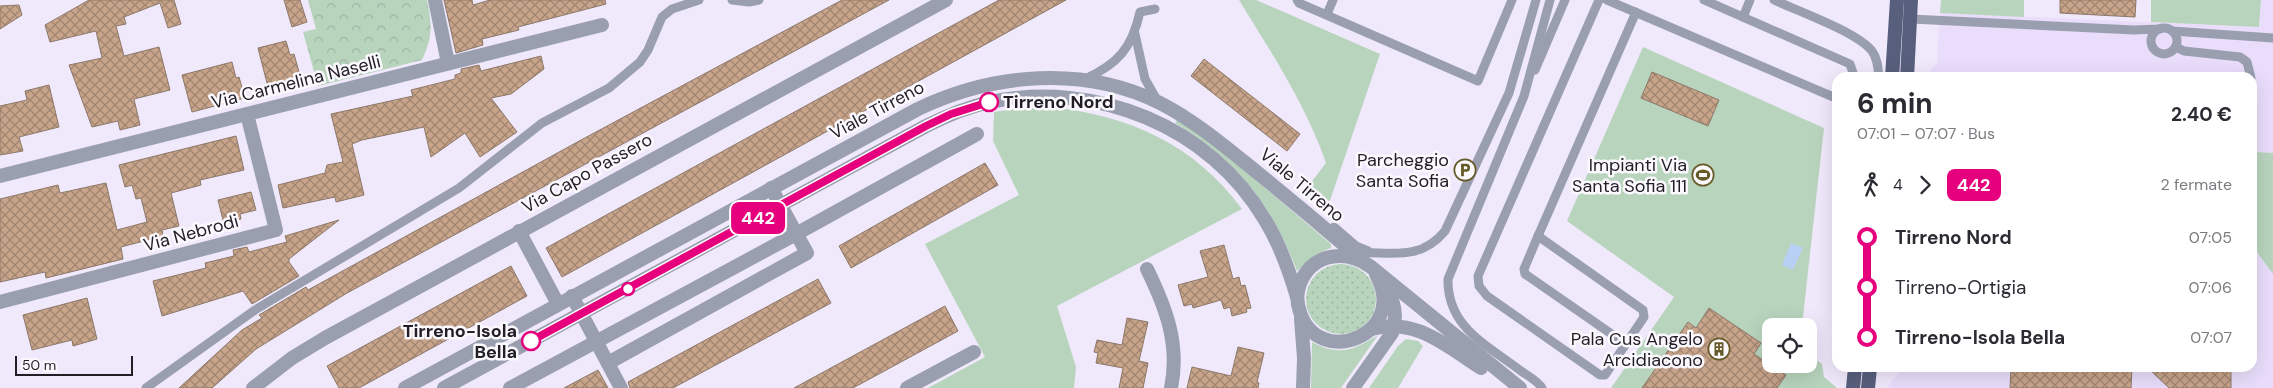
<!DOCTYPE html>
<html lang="it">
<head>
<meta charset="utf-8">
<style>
	body { margin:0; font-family:"DM Sans",sans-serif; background:#f2f2f3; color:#2b2b33; height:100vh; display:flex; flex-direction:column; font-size:19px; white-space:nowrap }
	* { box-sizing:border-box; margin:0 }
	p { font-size:16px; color:#7c7c81 }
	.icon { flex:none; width:28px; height:28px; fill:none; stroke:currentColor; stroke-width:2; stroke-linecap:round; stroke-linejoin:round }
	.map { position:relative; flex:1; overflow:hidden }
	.sheet { position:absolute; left:1832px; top:72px; width:425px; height:300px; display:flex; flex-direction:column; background:#fff; border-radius:15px; box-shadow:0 5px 20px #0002 }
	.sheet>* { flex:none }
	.badge { padding:0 10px; border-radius:8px; font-size:18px; line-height:32px }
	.buttons { position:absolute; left:1762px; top:318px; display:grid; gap:10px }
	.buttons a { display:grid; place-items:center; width:55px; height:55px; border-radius:10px; background:#fff; box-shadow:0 5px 20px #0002; font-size:25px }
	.scale { position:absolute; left:15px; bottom:12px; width:118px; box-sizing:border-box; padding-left:5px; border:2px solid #211e26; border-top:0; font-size:14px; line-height:18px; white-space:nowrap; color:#211e26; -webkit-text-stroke:4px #fbf9fe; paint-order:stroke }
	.map>.badge { position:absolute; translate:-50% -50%; box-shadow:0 0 0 2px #fff }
	.legs { display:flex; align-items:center; gap:8px; height:55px; padding:0 25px; font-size:16px }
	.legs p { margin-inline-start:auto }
	.headline { display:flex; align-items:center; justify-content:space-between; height:85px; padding:0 25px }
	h1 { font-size:28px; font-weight:700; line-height:38px }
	ul { padding:0 25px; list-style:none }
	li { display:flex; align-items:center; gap:18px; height:50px; font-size:19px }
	li i { display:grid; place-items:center; width:8px; height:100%; margin:0 6px; background:currentColor }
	li i::after { content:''; width:12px; height:12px; margin:-6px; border:4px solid; border-radius:50%; background:#fff }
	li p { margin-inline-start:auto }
	li:first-child i { background:linear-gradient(#0000 50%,currentColor 0) }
	li:last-child i { background:linear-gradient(currentColor 50%,#0000 0) }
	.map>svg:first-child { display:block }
</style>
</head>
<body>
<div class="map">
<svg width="2273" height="388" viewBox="0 0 2273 388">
	<defs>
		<pattern id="forest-crowns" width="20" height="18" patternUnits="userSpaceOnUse" patternTransform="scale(1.25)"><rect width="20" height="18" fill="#b8d4bd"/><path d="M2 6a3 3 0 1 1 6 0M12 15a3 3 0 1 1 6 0" fill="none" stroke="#9eb6a2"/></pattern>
		<pattern id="park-dots" width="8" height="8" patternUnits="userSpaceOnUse" patternTransform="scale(1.25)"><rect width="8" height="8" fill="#b8d4bd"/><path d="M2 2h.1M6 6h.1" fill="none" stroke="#9eb6a2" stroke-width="1.8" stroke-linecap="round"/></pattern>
		<pattern id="building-cross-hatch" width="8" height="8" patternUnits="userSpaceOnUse" patternTransform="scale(1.25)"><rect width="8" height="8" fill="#c8a48a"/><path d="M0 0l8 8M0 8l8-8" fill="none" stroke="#a28571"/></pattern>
	</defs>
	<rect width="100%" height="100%" fill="#f0e9fc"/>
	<!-- built -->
	<path fill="#e9ddfb" d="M2261,0H2273V153L2256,152L2254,248L2273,274V388H1887L1902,368H2252V78L1925,77L1937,63L1940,13L2259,27Z"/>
	<!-- grass -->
	<g fill="#b8d4bd">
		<path d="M1239,0H1256L1380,54L1327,209L1302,194L1326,163C1306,105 1271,52 1239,0Z"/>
		<path d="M1941,0H2024V17L1940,13Z"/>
		<path d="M2151,0H2261L2259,27L2151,22Z"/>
		<path d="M1643,47L1824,128L1802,326H1771V364H1809V355L1822,364L1824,377L1837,388H1611L1674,297L1567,221Z"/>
		<path d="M1051,107C1130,116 1194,144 1242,209L1057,306L1076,367L1074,388H928L985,357L925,244L1019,195L993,141L994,112L1020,108Z"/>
		<path d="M1177,120L1211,142L1331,244V248L1317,254L1297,271C1270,202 1238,162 1175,123Z"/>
		<path d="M2256,152L2273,153V274L2254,248Z"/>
		<path d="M1378,335L1341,388H1311L1312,342C1340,357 1353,350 1378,335Z"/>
		<path d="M1406,339L1418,341L1423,346L1398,388H1369L1398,346Z"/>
	</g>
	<!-- forest -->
	<path fill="url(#forest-crowns)" d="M308,0H427C432,24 433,37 422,60L318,86L303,32L316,29Z"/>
	<!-- park -->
	<circle fill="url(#park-dots)" cx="1341" cy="299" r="35"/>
	<!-- water -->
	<path fill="#b8d0f3" d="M1791,243L1803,248L1793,270L1782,265Z"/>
	<!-- building -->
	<g fill="url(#building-cross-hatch)" stroke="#8c786a">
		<path d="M89,0H174L181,24L168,28L160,3L124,17L126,24L116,26L124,56L159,47L170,90L134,99L140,125L120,130L118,121L92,127L69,65L102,58L96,31L50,42L45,25Z"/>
		<path d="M284,0H300L307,22L292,27Z"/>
		<path d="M444,0H472L473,5L490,0H605L606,4L518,27L519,30L482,39L483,45L456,53Z"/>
		<path d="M842,0H889L347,293L256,349L212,388H179L242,330L262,318L259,315L306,287L308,290L581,140Z"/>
		<path d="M999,0H1066L562,277L546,248Z"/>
		<path d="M2060,0H2136L2135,17L2060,13Z"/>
		<path d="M19,5L22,15L0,29V6Z"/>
		<path d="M286,41L290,55L294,54L301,79L268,87L258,48Z"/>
		<path d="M541,56L544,69L511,94L491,98L517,132L480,157L465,133L431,157L424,127L362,140L352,144L364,195L336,202L335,197L283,208L278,185L325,173L327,165L343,162L331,114L413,96L411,90L455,79V75L461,73V69L479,65L481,71Z"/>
		<path d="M1204,59L1300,134L1287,151L1191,76Z"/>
		<path d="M232,62L236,78L239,77L245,98L192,112L182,75Z"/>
		<path d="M1652,72L1719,100L1708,126L1641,98Z"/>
		<path d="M49,85L59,127L19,137L23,151L0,155V106L27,100L25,91Z"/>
		<path d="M236,136L244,170L200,180L201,185L171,193L179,226L162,230L163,236L121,247L123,259L46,278L45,272L0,282V199L58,185L60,193L106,183L117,230L147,222L141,198L136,199L132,185L125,187L119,165Z"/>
		<path d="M985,163L998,185L851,268L839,246Z"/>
		<path d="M251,192L256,210L240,214L241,219L224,224L218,200Z"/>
		<path d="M339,220L289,259V262L299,276L252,304L243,291L162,316L153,281L206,268L205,263L234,256L233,250L247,247L249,252L287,242L285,236Z"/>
		<path d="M1224,245L1233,279L1239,277L1241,286L1245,285L1251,308L1246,309L1247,312L1232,316L1230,307L1224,309L1221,300L1193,308L1192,304L1184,306L1178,285L1208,277L1200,251Z"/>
		<path d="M511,266L527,296L359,388H339L327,366Z"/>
		<path d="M818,279L831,303L673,388H630L628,382Z"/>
		<path d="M87,298L97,339L73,346L72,340L32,350L23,315Z"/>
		<path d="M945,306L958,331L853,388H794Z"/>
		<path d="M1709,308L1761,343L1754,354L1786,375L1777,388H1642L1688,322L1696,328Z"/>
		<path d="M1127,318L1148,322L1139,361L1148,363L1143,388H1119L1123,368L1096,363L1098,353L1094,352L1097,340L1122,345Z"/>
		<path d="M1238,347L1264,353L1257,382L1259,383L1258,388H1187L1192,367L1231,376Z"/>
		<path d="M2011,368H2132L2131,388H2010Z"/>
		<path d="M2148,368H2231V388H2169Z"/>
		<path d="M598,370L608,388H564Z"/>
	</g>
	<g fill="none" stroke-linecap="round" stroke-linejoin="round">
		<!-- service -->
		<g stroke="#9a9fb0" stroke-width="9">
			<path d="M732,0L749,2L759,0"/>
			<path d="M1297,0L1299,3L1478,81L1512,0"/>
			<path d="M1599,0L1478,276L1479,286L1487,296L1600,375H1605L1644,317L1643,310L1538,236L1636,12"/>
			<path d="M1607,0L1838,99"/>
			<path d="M1704,0L1850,64L1853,73L1851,78"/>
			<path d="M1774,0C1798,11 1857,32 1872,51C1878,59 1878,69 1879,78"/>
			<path d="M1327,14L1333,0"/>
			<path d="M1743,17L1750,0"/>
			<path d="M1911,19L2134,30L2160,29"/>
			<circle cx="2164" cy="41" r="13"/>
			<path d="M2172,31L2273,38"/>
			<path d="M1135,34L1145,79L1157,100"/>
			<path d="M2176,47L2184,51L2240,57L2247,62L2251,78"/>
			<path d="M1535,70L1565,0"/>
			<path d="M1085,79C1118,64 1132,48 1140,12L1155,9"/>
			<path d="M1334,227L1356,246L1368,251"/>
			<path d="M1538,236L1524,269L1525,274L1626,344"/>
			<path d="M1351,253C1386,250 1418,264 1445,231L1509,93L1536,0"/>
			<path d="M146,388L255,310L459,188L542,123L609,88L640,62L648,50L662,17L672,9L699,0"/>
			<path d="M1542,388C1538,381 1528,376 1521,371C1487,345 1447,327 1448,279L1524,96L1550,0"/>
		</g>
		<!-- minor -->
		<g stroke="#9a9fb0" stroke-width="14">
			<path d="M435,0L448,63"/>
			<path d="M0,176L602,25"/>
			<path d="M519,231L558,304"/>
			<path d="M1147,269C1166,308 1180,344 1171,388"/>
			<path d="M572,296L621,388"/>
			<path d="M0,302L276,230L247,114"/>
			<path d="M608,363L807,253L771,188"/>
			<path d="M253,388L292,358L325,338L946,0"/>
			<path d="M510,388L796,234L977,134"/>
			<path d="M907,388L974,352"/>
		</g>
		<!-- tertiary -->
		<g stroke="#9a9fb0" stroke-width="14">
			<path d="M1376,274C1410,335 1318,370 1300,312C1296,301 1297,289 1302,279C1316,252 1348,250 1371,267L1520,388"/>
			<path d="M1301,319L1304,358L1303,388"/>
			<path d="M1371,329C1416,317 1446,346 1481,368"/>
			<path d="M405,388L918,109C993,73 1084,65 1160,103C1195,121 1223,145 1253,169C1290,199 1327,230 1364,262"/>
			<path d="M444,388L926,126C946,116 967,107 990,102C1095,80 1210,126 1265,220C1280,244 1289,270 1297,297"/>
			<path d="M1353,388L1392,333C1398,315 1395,301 1385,287"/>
		</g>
		<!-- primary -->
		<g stroke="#575f7c" stroke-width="14">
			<path d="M1892,78L1897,0"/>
			<path d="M1907,78L1911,0"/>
			<path d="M1853,388L1855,368"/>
			<path d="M1868,388L1870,368"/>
		</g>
	</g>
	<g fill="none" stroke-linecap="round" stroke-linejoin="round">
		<!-- line-1 casing -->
		<g stroke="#fff" stroke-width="11">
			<path id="line-1" d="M531,341L926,126L951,114L989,102"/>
		</g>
		<!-- line-1 -->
		<use href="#line-1" stroke="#e6007e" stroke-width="8"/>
	</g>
	<!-- icons -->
	<defs>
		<g id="parking-ring" transform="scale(1.125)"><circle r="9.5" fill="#fbf9fe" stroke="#665b28" stroke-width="1.5"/><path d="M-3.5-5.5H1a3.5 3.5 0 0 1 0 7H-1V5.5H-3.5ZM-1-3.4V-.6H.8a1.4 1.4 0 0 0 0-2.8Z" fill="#665b28"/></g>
		<g id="stadium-ring" transform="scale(1.125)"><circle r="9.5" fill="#fbf9fe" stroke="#665b28" stroke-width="1.5"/><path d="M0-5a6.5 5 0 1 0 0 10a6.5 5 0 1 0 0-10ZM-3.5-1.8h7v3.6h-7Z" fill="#665b28"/></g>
		<g id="building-ring" transform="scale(1.125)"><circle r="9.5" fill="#fbf9fe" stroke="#665b28" stroke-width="1.5"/><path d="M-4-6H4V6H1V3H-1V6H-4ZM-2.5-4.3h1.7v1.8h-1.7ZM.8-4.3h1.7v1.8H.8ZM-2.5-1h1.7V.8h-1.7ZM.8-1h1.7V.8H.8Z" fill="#665b28"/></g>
	</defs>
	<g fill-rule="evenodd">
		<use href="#parking-ring" x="1465" y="170"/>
		<use href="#stadium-ring" x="1703" y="175"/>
		<use href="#building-ring" x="1719" y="349"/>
	</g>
	<!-- markers -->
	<g fill="#fff" stroke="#e6007e" stroke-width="2.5">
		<circle cx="989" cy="102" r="9"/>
		<circle cx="628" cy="289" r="6"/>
		<circle cx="531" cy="341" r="9"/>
	</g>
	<g text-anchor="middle" stroke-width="5" stroke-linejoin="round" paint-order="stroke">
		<!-- street labels -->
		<g font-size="18" fill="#211e26" stroke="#fbf9fe">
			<text transform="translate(296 82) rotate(-14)" y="6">Via Carmelina Naselli</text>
			<text transform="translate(877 110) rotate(-28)" y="6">Viale Tirreno</text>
			<text transform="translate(587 173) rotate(-29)" y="6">Via Capo Passero</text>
			<text transform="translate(1302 185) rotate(40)" y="6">Viale Tirreno</text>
			<text transform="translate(191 233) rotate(-15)" y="6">Via Nebrodi</text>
		</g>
		<!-- stop labels -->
		<g font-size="18" font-weight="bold" fill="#211e26" stroke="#fbf9fe" text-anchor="start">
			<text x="1003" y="108">Tirreno Nord</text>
			<text x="517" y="337" text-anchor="end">Tirreno-Isola<tspan x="517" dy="21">Bella</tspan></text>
		</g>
		<!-- poi labels -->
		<g font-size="18" fill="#211e26" stroke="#fbf9fe" text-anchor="end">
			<text x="1449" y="166">Parcheggio<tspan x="1449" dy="21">Santa Sofia</tspan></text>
			<text x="1687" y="171">Impianti Via<tspan x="1687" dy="21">Santa Sofia 111</tspan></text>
			<text x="1703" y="345">Pala Cus Angelo<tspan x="1703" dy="21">Arcidiacono</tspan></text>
		</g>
	</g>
</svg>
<div class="buttons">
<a><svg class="icon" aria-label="locate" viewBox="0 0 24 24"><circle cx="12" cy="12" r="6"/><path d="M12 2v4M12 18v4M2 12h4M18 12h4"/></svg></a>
</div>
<div class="scale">50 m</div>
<b class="badge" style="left:758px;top:218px;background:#e6007e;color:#fff">442</b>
<section class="sheet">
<div class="headline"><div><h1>6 min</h1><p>07:01 – 07:07 · Bus</p></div><b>2.40 €</b></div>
<div class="legs"><svg class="icon" aria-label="walk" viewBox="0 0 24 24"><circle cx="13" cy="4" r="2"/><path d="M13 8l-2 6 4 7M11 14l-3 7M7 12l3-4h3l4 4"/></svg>4<svg class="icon" aria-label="forward" viewBox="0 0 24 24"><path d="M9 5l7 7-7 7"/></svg><b class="badge" style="background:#e6007e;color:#fff">442</b><p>2 fermate</p></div>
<ul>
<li><i style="color:#e6007e"></i><b>Tirreno Nord</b><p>07:05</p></li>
<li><i style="color:#e6007e"></i><span>Tirreno-Ortigia</span><p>07:06</p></li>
<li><i style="color:#e6007e"></i><b>Tirreno-Isola Bella</b><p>07:07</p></li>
</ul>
</section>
</div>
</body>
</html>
